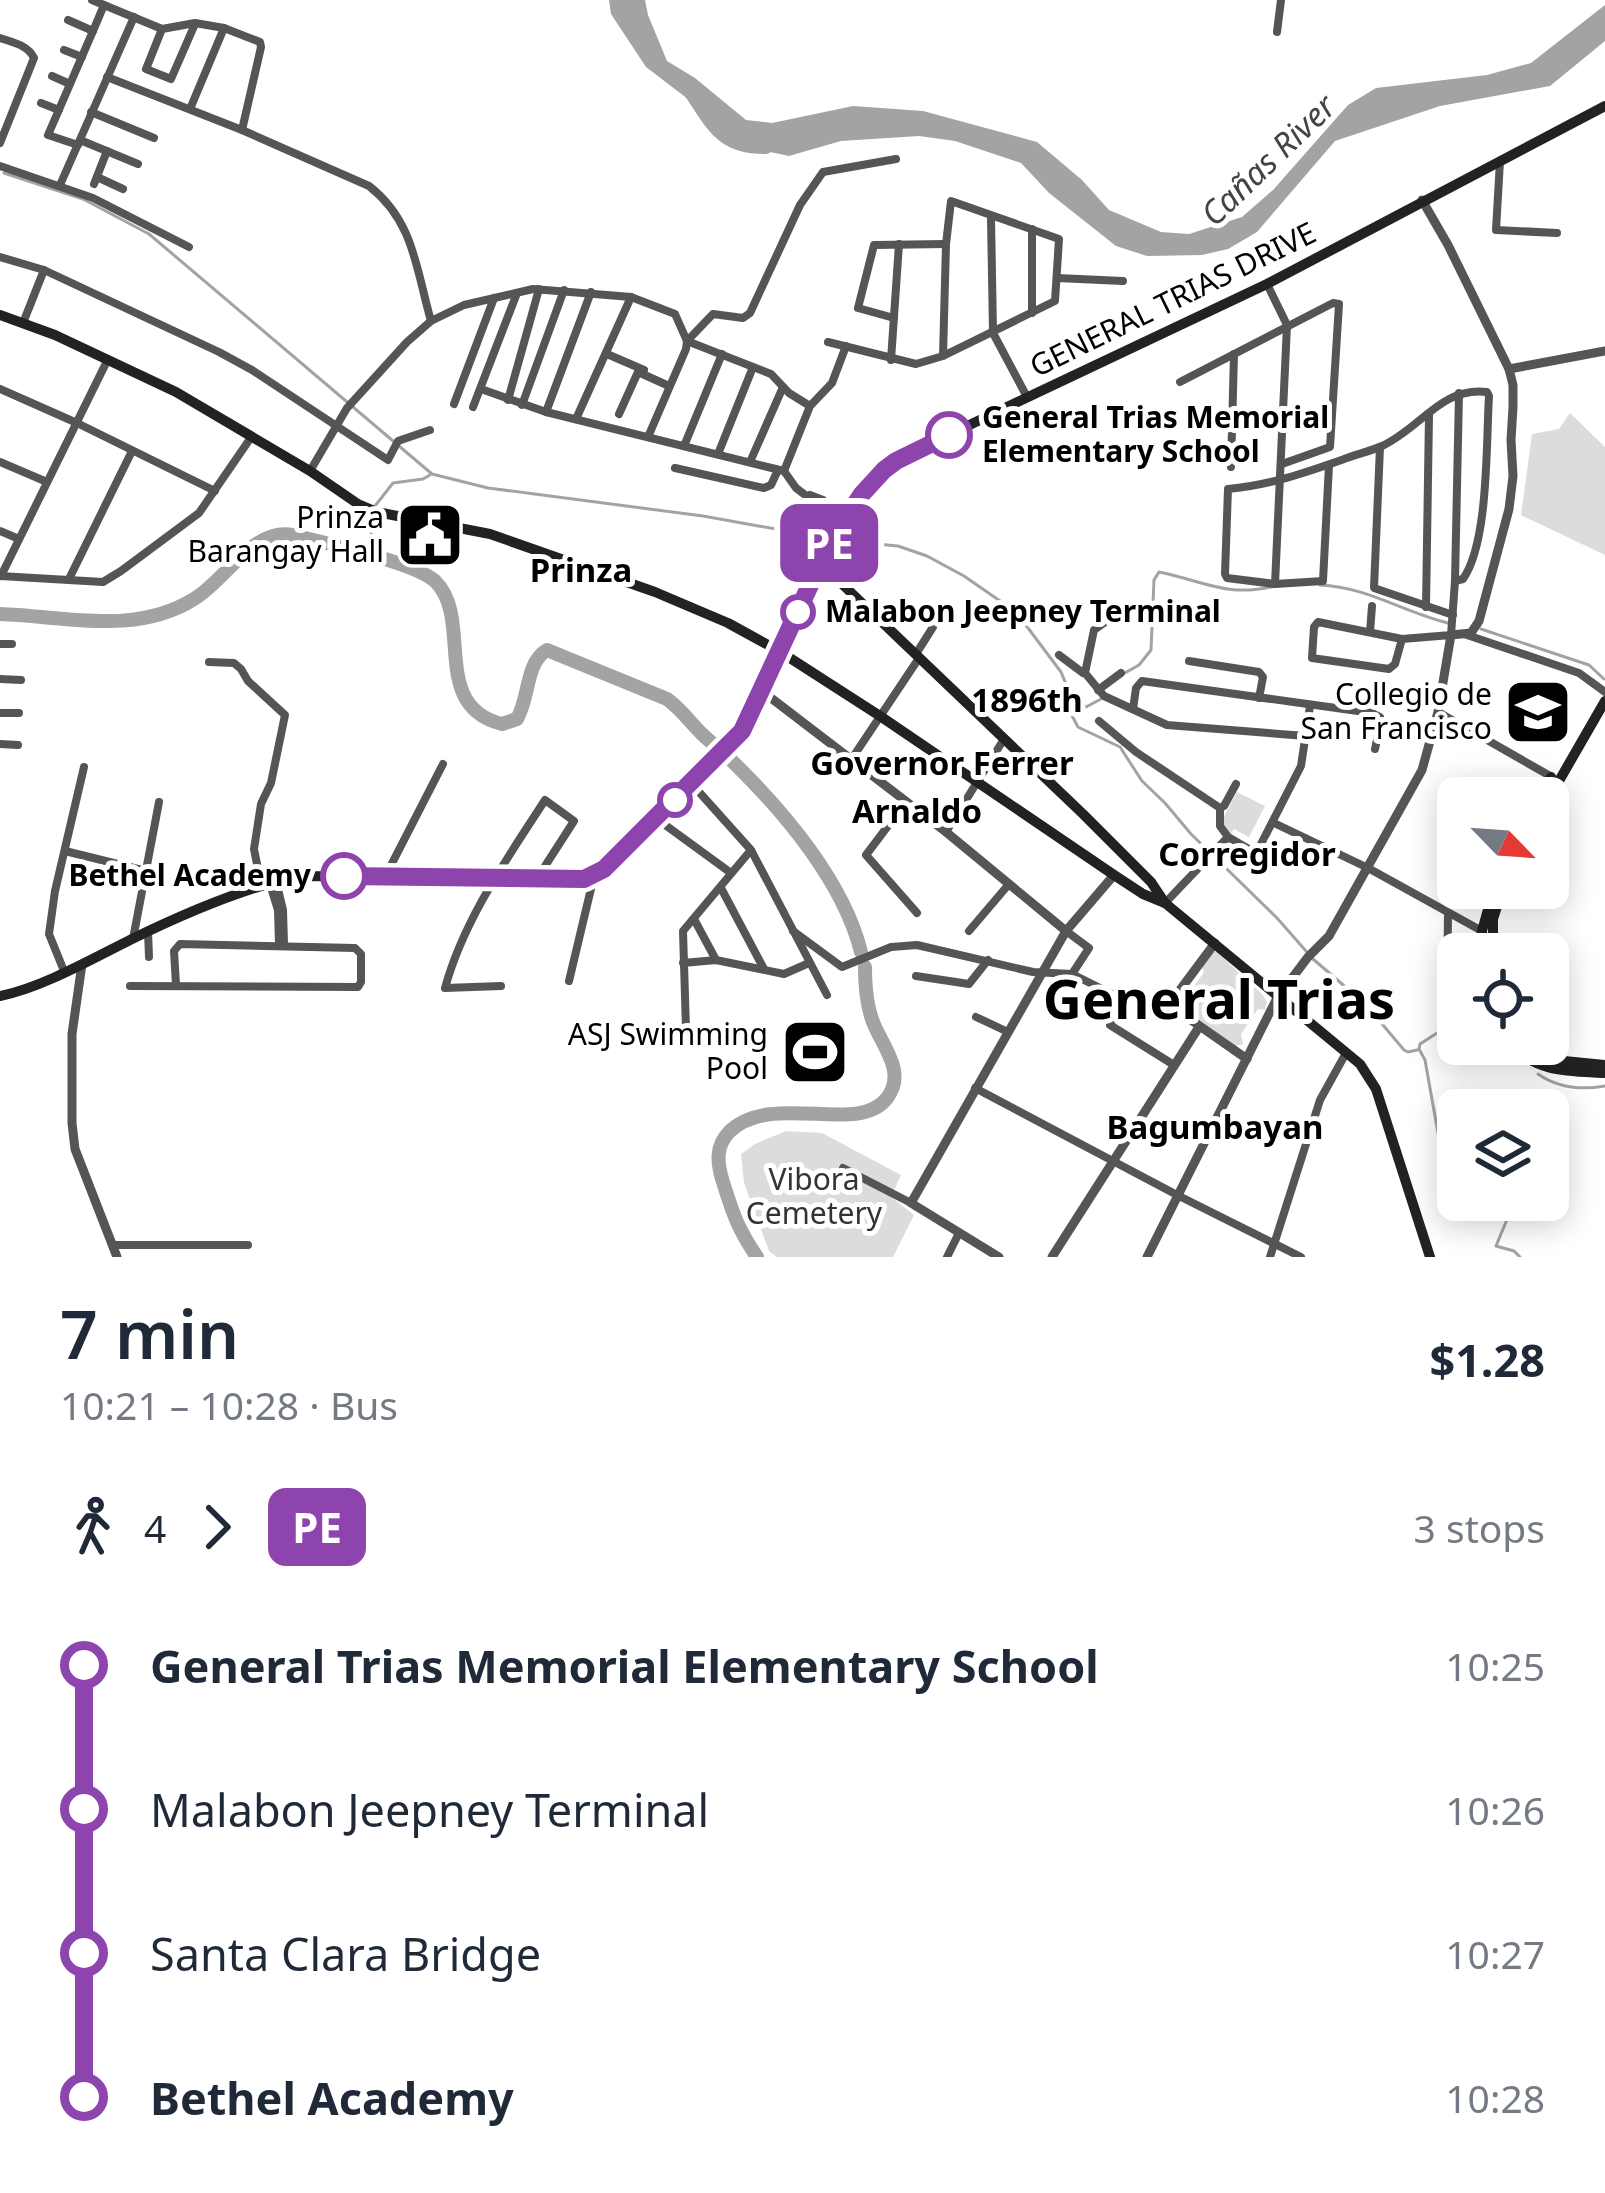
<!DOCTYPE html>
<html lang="en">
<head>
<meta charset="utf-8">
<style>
	body { margin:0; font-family:"Noto Sans",sans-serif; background:#f6f6f7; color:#1f2937; height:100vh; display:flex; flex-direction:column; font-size:45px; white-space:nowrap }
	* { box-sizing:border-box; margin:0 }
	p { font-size:39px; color:#747a83 }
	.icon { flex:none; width:66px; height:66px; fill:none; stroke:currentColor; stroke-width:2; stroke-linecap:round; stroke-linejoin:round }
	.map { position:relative; height:1257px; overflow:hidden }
	.side { display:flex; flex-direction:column; background:#fff; flex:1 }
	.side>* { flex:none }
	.badge { padding:0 24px; border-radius:18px; font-size:42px; line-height:78px }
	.needle { width:78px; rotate:115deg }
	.fabs { position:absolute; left:1437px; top:777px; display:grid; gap:24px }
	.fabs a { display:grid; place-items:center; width:132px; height:132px; border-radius:18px; background:#fff; box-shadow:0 6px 30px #0003; font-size:60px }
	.map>.badge { position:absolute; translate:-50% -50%; box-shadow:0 0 0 6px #fff }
	.legs { display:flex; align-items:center; gap:18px; height:132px; padding:0 60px; font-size:39px }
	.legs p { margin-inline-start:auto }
	.head { display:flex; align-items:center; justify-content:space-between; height:204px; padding:0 60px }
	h1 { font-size:66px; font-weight:600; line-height:90px }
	ul { padding:0 60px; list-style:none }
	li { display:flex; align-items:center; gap:42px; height:144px; font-size:45px }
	li i { display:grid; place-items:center; width:18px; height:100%; margin:0 15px; background:currentColor }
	li i::after { content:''; width:30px; height:30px; margin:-15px; border:9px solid; border-radius:50%; background:#fff }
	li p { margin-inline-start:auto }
	li:first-child i { background:linear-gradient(#0000 50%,currentColor 0) }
	li:last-child i { background:linear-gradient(currentColor 50%,#0000 0) }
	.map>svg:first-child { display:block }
</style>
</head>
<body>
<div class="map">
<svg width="1605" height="1257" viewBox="0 0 1605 1257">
	<rect width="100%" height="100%" fill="#fff"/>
	<!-- green -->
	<g fill="#dcdcdc">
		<path d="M1570,413L1605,447V555L1521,515L1532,434L1559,429Z"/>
		<path d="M1237,792L1265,806L1249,837L1234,829L1230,835L1220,824Z"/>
		<path d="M1212,952H1217L1263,995L1267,1002L1265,1010L1258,1009L1241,1034L1243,1044L1232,1047L1174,1005L1179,993L1188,995L1204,972L1200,963Z"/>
		<path d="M786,1131L822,1133L901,1175L891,1197L914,1215L893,1257H777L769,1251L744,1183L741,1154L755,1144Z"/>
	</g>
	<!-- water -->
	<path fill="#a3a3a3" d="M609,0H645L648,15L667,61L695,78L746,120L772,123L853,106L923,111L1037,142L1082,180L1109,210L1161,232L1189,234L1242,217L1273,190L1348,105L1376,88L1487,75L1531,63L1605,5V41L1550,86L1440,106L1335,141L1257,232L1228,249L1202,255L1147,256L1116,246L1049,193L1021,163L955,141L919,136L841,141L789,156L756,149L735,140L716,127L701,109L646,67L611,14Z"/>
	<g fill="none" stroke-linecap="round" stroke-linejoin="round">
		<!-- stream -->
		<g stroke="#a3a3a3" stroke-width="3">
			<path d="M4,173L83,199L149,234L432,474L488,488L703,516L826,538"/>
			<path d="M375,506L393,483L423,479L430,475"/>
			<path d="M835,540L898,546L927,556L964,576L1016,612L1061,672L1066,684L1070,712L1078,727L1120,747L1142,781L1165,803L1191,834L1277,918L1313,959L1363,1002"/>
			<path d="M369,556L373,516"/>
			<path d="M1320,585C1367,587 1403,612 1448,623"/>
			<path d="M1481,629L1589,665L1604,679"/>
			<path d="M1123,674L1139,665L1151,650L1154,580L1159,572C1204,581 1227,598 1275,586"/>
			<path d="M1071,692L1086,707L1101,699"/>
			<path d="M1372,1012L1404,1050L1408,1052L1417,1050"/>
			<path d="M1458,1037L1445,1028L1420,1044L1419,1049L1425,1060L1438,1133L1449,1173L1458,1177"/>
			<path d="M1482,1044L1496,1051"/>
			<path d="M1509,1055L1514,1057"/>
			<path d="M1538,1074C1558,1088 1582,1090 1605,1086"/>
			<path d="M1506,1200L1513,1205L1496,1246L1514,1251L1520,1257"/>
		</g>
		<!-- river -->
		<g stroke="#a3a3a3" stroke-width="14">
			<path d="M692,94C713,125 722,148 766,147"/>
			<path d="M0,614C64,616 135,636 194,599C226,580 253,527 293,535C324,543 414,562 435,581C474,619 429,706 502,724L517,719C530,697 525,663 547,650L667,699C681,709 689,721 701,733C712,744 725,753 736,765C785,813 844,883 861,952"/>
			<path d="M757,1257C738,1229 733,1214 723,1182C717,1163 715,1146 730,1131C773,1091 859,1136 887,1098C907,1072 882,1046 873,1022C866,1004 865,986 865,967"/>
		</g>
		<!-- minor -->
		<g stroke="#555" stroke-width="8">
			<path d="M92,0L104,5"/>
			<path d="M68,20L93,31L48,135L78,145"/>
			<path d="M162,29L146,69L171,79L195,24"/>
			<path d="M93,31L104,5L162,29L195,23L224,28L260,42L261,47L242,130"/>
			<path d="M1277,32L1281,0"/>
			<path d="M0,38C12,42 28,45 34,58L0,143"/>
			<path d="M64,50L82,57"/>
			<path d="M52,76L70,84"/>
			<path d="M107,77L242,130L369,186C414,221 416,269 431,321"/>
			<path d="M41,103L59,110"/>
			<path d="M190,109L224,28"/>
			<path d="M91,112L154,138"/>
			<path d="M80,140L138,164"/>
			<path d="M1500,161L1496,230L1557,233"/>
			<path d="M0,166L93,198L189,247"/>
			<path d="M97,177L123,189"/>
			<path d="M94,184L107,151"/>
			<path d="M60,185L134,17"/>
			<path d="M991,217L993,333L1027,397"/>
			<path d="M0,257L44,270L219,352L252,370L388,460L398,441L430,430"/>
			<path d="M1057,278L1123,281"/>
			<path d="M1267,284L1287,325L1275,584"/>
			<path d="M1032,313V229"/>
			<path d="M894,318L858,308L874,245L946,244"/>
			<path d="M23,323L44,270"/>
			<path d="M828,342L916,364L943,356L1055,301L1059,239L951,201L946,244L943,356"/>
			<path d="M607,354L644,370"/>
			<path d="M891,360L899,244"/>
			<path d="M1180,382L1333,303L1339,304L1330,447L1282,464"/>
			<path d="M0,389L77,423L215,491"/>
			<path d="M481,389L546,412L784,471L796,488L841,522"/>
			<path d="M508,400L539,289"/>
			<path d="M454,404L494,298"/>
			<path d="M522,405L564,290"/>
			<path d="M473,407L517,293"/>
			<path d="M546,412L591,292"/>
			<path d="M619,414L638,372L669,386"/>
			<path d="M576,419L631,297"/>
			<path d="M648,437L686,349L687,341L713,314L743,318L750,313L800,205L823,172L896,159"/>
			<path d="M684,446L722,354"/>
			<path d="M1380,447L1374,588L1453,615"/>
			<path d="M718,454L753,367"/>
			<path d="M0,462L47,482"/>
			<path d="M750,462L783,387"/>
			<path d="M1329,465L1323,581L1275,584L1227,578L1225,574L1228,489C1271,485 1307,472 1347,458C1358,454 1371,451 1382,446C1421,428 1442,386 1487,392L1489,396C1486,442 1489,542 1463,579L1455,581"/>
			<path d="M1231,467L1234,354"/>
			<path d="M675,468L764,488L771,485L778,470"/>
			<path d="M310,471L347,408L407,342L431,321L464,305L533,289L631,297L675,314L687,341L771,374L789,393L810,406"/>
			<path d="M784,471L810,406L832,383L846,346"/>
			<path d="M810,495L823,500L844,518"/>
			<path d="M0,531L19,539"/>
			<path d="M0,576L103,582L121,571L199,513L252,436"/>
			<path d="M1,576L108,359"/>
			<path d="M69,579L132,451"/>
			<path d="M1426,607L1429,415"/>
			<path d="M1108,620L1094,630L1085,673L1104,696L1167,725L1306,736"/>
			<path d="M1370,632L1372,606"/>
			<path d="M1467,635L1579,673L1605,692"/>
			<path d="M1402,639L1395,664L1389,669L1312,658L1314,627L1318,622L1402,639L1451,635L1455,581L1459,393"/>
			<path d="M0,644H12"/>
			<path d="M916,654L933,627"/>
			<path d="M1059,655L1083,673"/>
			<path d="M1189,661L1259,672L1263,677L1259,698"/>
			<path d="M209,662L234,663L241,669L248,681L285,715L271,783L261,804L254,849L261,884"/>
			<path d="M0,679L21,680"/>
			<path d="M1098,690L1121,673"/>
			<path d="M1133,709L1136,688L1142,681L1372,713L1380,717L1381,721L1375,749"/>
			<path d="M1438,712L1552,777"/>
			<path d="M0,713H19"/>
			<path d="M1099,721L1136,752L1220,808"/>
			<path d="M0,744L18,745"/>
			<path d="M851,760L919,658"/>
			<path d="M691,783L751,850L827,995"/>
			<path d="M906,802L866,855L917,913"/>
			<path d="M657,819L731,873"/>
			<path d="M1274,823L1368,868L1482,931"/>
			<path d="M946,832L1004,739"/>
			<path d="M1228,837L1220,826V808L1224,806L1236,784"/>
			<path d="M65,851L146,871"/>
			<path d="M385,877L443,764"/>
			<path d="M276,881L283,910L284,944"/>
			<path d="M270,884L278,910L279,944"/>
			<path d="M721,888L764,969"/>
			<path d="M1166,902L1228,837L1254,852L1259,848L1301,766L1310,706"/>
			<path d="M1448,913L1447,1005L1458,1025"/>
			<path d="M694,919L716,960"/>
			<path d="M148,931L149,957"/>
			<path d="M793,931L842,967L891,947L917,945L1033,972L1072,974L1124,1000L1110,1025L1174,1065"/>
			<path d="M969,931L1009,884"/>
			<path d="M1066,931L1089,948L1072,974"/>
			<path d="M133,939L159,802"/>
			<path d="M683,963L716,960L784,974L809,963"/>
			<path d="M64,971L49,934L55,891L84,767"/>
			<path d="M916,976L969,984L988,960"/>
			<path d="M569,981L594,876"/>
			<path d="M130,986L358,987L361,982V954L355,948L180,944L174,951L176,985"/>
			<path d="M501,986L445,988C464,919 507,859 545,800L574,821L538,877"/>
			<path d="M976,1017L1008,1032"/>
			<path d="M686,1029L683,931L751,850"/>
			<path d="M975,1088L1179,1196L1301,1257"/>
			<path d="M843,1168L911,1203"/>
			<path d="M113,1245H248"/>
			<path d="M947,1257L959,1233"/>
			<path d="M1270,1257L1320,1100L1346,1053"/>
		</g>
		<!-- tertiary -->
		<g stroke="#555" stroke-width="9">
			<path d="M1509,369L1605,351"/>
			<path d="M762,691L946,832L1066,931"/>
			<path d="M1215,943L1171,1002V1006L1247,1059"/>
			<path d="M82,964L72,1034V1123L75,1149L117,1257"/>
			<path d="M999,1257L911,1203L1066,931L1114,875"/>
			<path d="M1052,1257L1199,1027"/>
			<path d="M1147,1257L1277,998L1308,957L1329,936L1422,770L1438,712L1451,635L1471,633L1479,621L1509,509L1513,476L1511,440L1513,407V385L1509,369L1448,245L1422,200"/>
		</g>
		<!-- secondary -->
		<g stroke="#222" stroke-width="10">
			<path d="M0,315L55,335L176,392L310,471L358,504L377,512L490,534L655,592L728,623L779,651L880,716L1114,875L1143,894L1165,903"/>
			<path d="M820,563L1083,814L1151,882L1165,903L1360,1064L1376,1089L1430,1257"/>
			<path d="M1540,798L1551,777"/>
			<path d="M1548,800L1605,701"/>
			<path d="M1482,954V931L1494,888"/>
			<path d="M1493,954V919L1503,888"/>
			<path d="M0,996C41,988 92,959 130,940C183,914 240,889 298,876L583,879L594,876L657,819L742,731L833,534L862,494L884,470L909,454L1007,407L1267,284L1605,106"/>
			<path d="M1512,1044C1535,1073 1571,1071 1605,1073"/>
			<path d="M1526,1044L1544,1059L1605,1065"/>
		</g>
	</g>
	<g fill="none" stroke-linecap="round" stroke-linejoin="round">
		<!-- line-1 casing -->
		<g stroke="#fff" stroke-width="27">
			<path id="line-1" d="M344,876L584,879L604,869L742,731L831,540L862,494L884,470L896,461L949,435"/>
		</g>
		<!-- line-1 -->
		<use href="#line-1" stroke="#8e44ad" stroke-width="18"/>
	</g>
	<!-- icons -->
	<defs>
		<g id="civic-square" transform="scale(3.45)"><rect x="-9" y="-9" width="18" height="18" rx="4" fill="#000" stroke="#fff"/><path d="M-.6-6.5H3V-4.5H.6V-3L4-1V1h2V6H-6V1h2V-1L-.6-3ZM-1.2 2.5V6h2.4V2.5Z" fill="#fff"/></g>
		<g id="university-square" transform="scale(3.45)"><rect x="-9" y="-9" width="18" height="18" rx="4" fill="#000" stroke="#fff"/><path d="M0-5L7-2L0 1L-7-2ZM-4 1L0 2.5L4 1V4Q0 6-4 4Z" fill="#fff"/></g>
		<g id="stadium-square" transform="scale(3.45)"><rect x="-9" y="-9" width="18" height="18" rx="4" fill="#000" stroke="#fff"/><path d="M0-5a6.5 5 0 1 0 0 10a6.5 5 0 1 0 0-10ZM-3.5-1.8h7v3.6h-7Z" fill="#fff"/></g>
	</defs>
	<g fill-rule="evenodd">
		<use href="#civic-square" x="430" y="535"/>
		<use href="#university-square" x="1538" y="712"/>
		<use href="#stadium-square" x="815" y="1052"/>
	</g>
	<!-- markers -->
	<g fill="#fff" stroke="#8e44ad" stroke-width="6">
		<circle cx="949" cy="435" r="21"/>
		<circle cx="798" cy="612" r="15"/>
		<circle cx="675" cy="800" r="15"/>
		<circle cx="344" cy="876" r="21"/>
	</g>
	<g text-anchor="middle" stroke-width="10" stroke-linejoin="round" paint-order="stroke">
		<!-- street labels -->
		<g font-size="30" fill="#000" stroke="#fff">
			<text transform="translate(1173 300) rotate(-26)" y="10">GENERAL TRIAS DRIVE</text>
		</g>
		<!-- stop labels -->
		<g font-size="30" font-weight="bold" fill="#000" stroke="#fff" text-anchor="start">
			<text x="982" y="428">General Trias Memorial<tspan x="982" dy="34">Elementary School</tspan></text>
			<text x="825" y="622">Malabon Jeepney Terminal</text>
			<text x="311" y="886" text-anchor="end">Bethel Academy</text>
		</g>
		<!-- poi labels -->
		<g font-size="30" fill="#000" stroke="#fff" text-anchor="end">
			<text x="384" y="528">Prinza<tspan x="384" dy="34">Barangay Hall</tspan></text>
			<text x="1492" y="705">Collegio de<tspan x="1492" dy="34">San Francisco</tspan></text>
			<text x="768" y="1045">ASJ Swimming<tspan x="768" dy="34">Pool</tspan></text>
		</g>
		<!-- park labels -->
		<g font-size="30" fill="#333" stroke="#fff">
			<text x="814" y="1190">Vibora<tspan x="814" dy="34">Cemetery</tspan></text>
		</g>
		<!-- water labels -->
		<g font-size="33" font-style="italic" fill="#444" stroke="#fff">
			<text transform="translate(1268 160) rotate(-44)" y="12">Cañas River</text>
		</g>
		<!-- neighbourhood labels -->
		<g font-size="33" font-weight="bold" fill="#000" stroke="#fff">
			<text x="581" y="582">Prinza</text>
			<text x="1027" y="712">1896th</text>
			<text x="942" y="775">Governor Ferrer</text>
			<text x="917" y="823">Arnaldo</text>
			<text x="1247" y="866">Corregidor</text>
			<text x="1215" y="1139">Bagumbayan</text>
		</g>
		<!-- town labels -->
		<g font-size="54" font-weight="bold" fill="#000" stroke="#fff">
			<text x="1219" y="1019">General Trias</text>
		</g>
	</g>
</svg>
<div class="fabs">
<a><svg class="needle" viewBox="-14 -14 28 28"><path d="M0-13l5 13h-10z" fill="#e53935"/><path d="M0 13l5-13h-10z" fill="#747a83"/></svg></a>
<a><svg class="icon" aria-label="locate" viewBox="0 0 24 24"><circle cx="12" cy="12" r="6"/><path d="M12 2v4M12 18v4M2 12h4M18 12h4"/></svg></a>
<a><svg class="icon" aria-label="layers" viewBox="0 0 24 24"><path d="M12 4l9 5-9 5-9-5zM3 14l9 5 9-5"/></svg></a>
</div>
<b class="badge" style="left:829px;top:543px;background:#8e44ad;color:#fff">PE</b>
</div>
<section class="side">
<div class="head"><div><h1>7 min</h1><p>10:21 – 10:28 · Bus</p></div><b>$1.28</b></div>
<div class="legs"><svg class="icon" aria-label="walk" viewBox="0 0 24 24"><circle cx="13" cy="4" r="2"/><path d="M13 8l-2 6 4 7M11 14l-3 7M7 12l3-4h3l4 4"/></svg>4<svg class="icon" aria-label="forward" viewBox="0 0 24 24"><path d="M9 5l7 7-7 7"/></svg><b class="badge" style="background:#8e44ad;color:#fff">PE</b><p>3 stops</p></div>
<ul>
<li><i style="color:#8e44ad"></i><b>General Trias Memorial Elementary School</b><p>10:25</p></li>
<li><i style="color:#8e44ad"></i><span>Malabon Jeepney Terminal</span><p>10:26</p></li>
<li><i style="color:#8e44ad"></i><span>Santa Clara Bridge</span><p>10:27</p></li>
<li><i style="color:#8e44ad"></i><b>Bethel Academy</b><p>10:28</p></li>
</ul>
</section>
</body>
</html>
